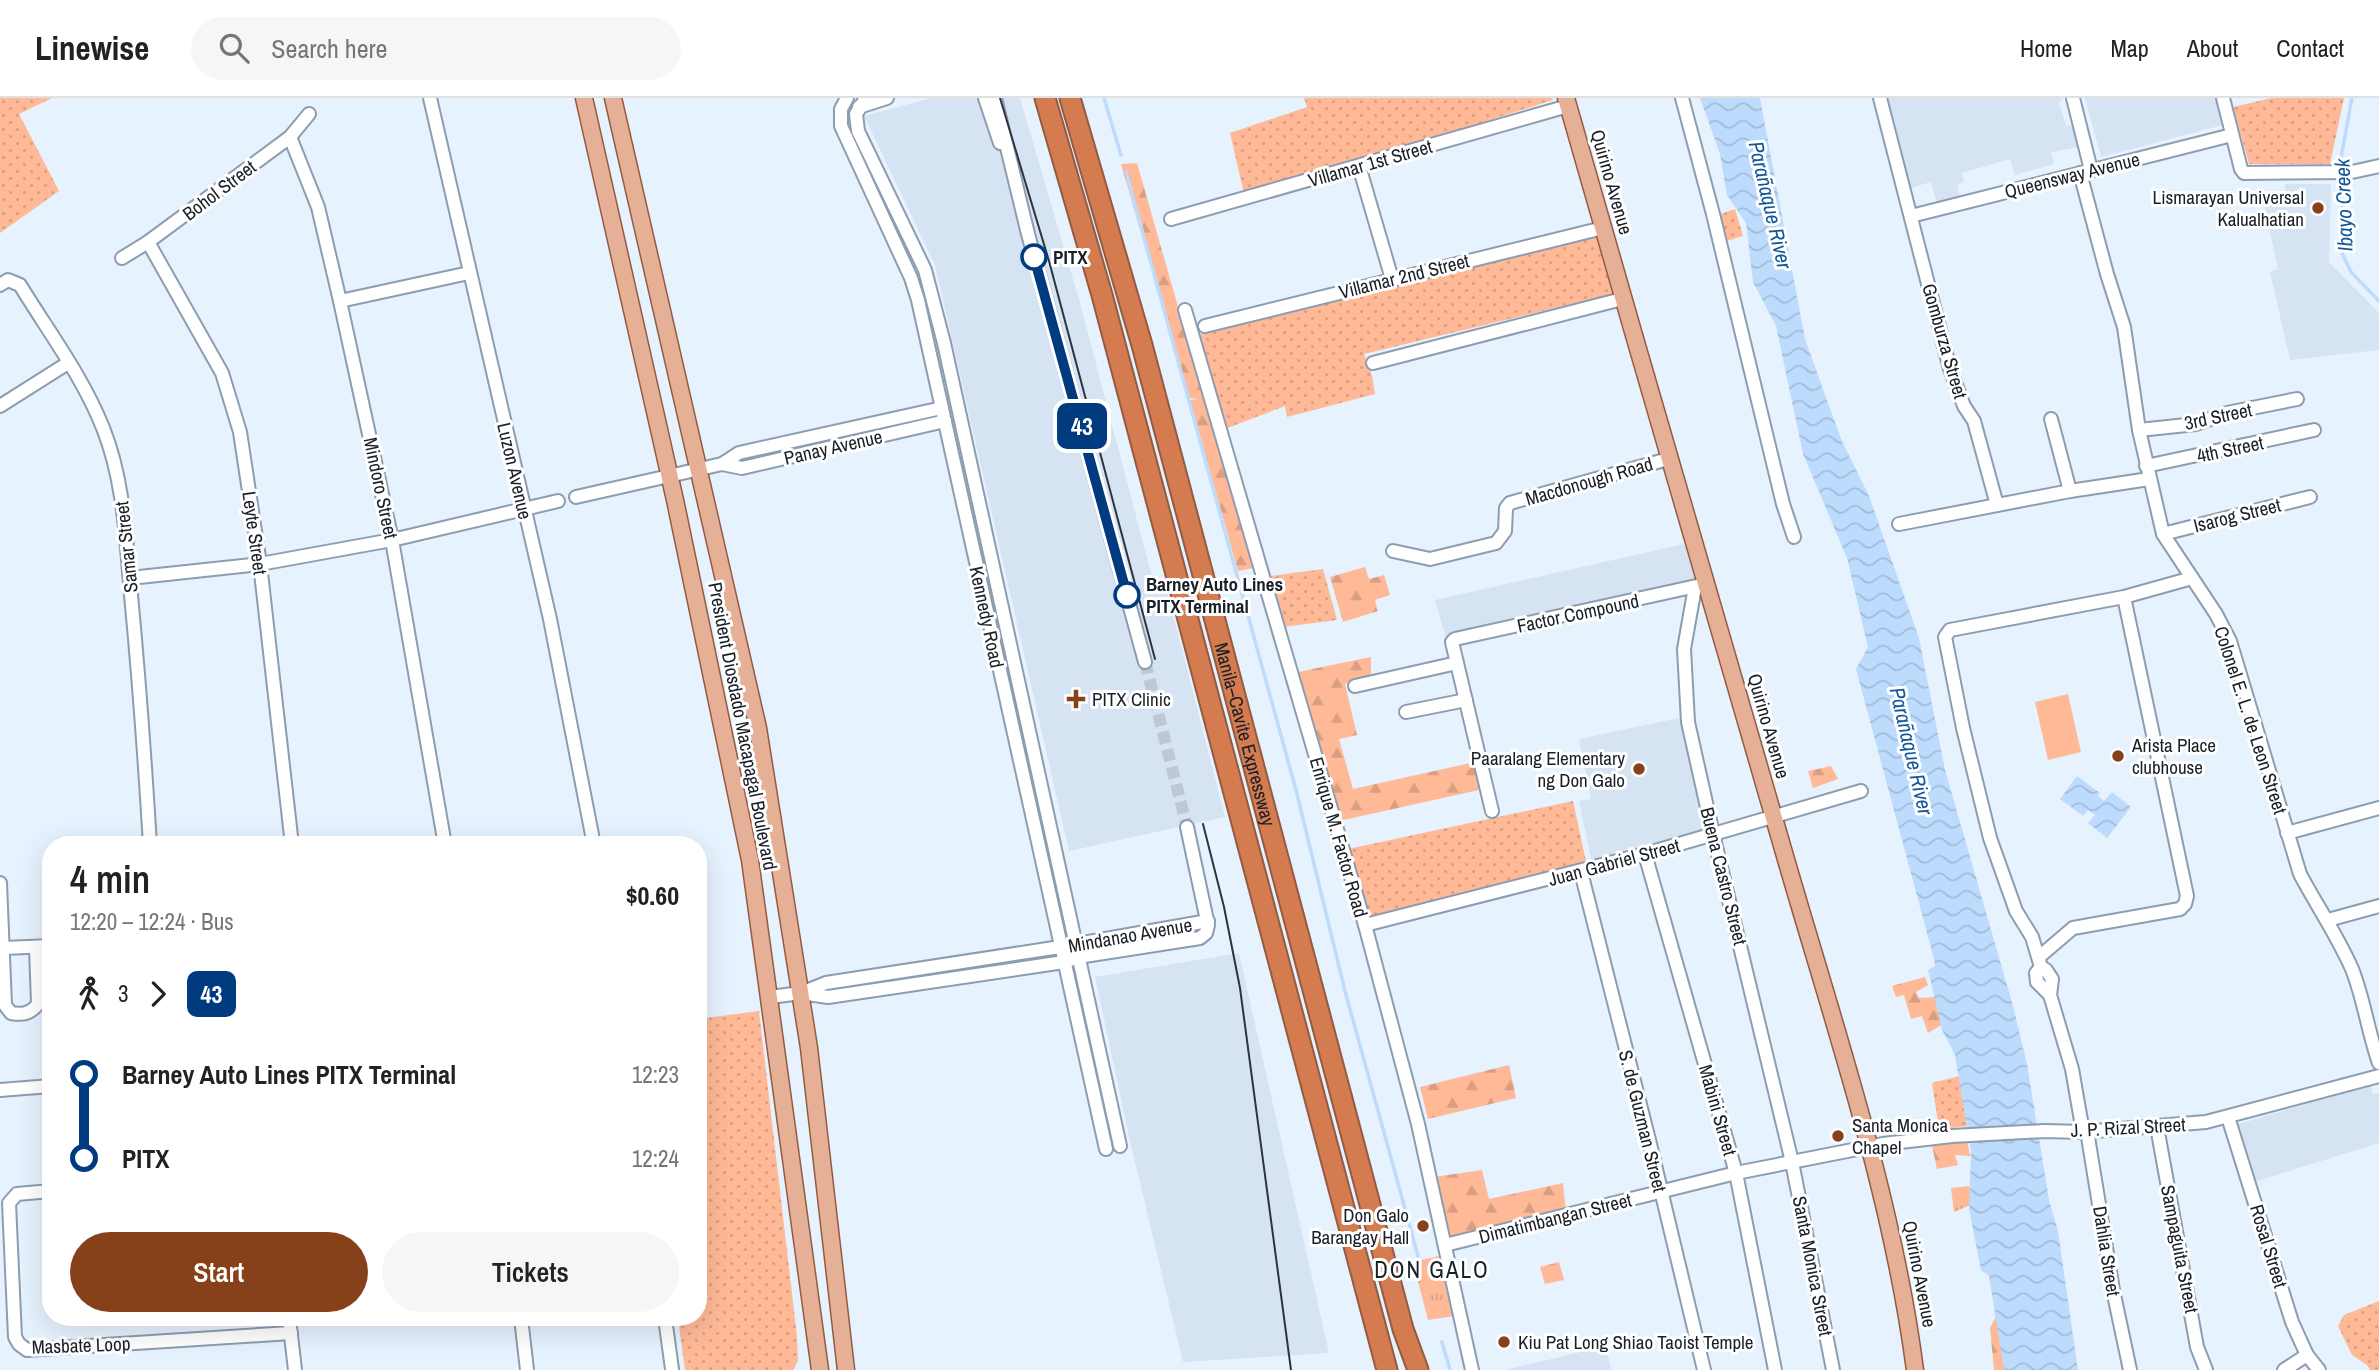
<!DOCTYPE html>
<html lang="en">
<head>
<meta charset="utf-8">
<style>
	body { margin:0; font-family:"Archivo Narrow",sans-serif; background:#f6f6f6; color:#222; height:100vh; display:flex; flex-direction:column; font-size:26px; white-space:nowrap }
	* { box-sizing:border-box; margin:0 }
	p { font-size:23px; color:#767676 }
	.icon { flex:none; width:38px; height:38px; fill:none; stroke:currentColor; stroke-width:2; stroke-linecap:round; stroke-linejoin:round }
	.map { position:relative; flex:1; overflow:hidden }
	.panel { position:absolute; left:42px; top:738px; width:665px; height:490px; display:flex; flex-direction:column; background:#fff; border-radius:28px; box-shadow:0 7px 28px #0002 }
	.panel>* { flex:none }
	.badge { padding:0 14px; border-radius:10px; font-size:24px; line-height:46px }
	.map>.badge { position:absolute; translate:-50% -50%; box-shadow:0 0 0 4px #fff }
	.legs { display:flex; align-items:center; gap:10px; height:77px; padding:0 28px; font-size:23px }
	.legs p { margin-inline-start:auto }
	.overview { display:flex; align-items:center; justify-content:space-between; height:119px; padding:0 28px }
	h1 { font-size:38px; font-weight:600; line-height:52px }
	.cta { display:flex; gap:14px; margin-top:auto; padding:14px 28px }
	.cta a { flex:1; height:80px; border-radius:42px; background:#86411a; color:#fff; font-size:28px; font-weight:600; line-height:80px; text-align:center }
	.cta a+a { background:#f6f6f6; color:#222 }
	ul { padding:0 28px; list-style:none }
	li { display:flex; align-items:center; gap:24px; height:84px; font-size:26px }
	li i { display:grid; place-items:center; width:10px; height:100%; margin:0 9px; background:currentColor }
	li i::after { content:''; width:18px; height:18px; margin:-9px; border:5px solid; border-radius:50%; background:#fff }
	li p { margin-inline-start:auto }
	li:first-child i { background:linear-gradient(#0000 50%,currentColor 0) }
	li:last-child i { background:linear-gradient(currentColor 50%,#0000 0) }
	header { display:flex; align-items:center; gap:42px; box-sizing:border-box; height:98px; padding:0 35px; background:#fff; border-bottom:2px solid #e0e0e0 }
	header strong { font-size:33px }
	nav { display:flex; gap:38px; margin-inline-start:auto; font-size:24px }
	.search { width:490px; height:63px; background:#f6f6f6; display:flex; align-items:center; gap:18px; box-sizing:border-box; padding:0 24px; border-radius:38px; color:#767676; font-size:26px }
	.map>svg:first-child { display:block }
</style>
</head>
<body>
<header>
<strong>Linewise</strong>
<div class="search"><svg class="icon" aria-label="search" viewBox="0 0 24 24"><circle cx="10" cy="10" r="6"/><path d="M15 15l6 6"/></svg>Search here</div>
<nav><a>Home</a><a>Map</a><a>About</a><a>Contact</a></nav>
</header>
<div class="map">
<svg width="2379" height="1272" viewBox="0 0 2379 1272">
	<defs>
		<pattern id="grass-dots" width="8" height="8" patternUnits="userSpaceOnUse" patternTransform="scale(1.75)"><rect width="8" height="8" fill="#ffb997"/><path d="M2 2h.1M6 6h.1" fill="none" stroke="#da9f82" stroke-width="1.8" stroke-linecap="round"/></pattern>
		<pattern id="forest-firs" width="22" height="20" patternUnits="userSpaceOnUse" patternTransform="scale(1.75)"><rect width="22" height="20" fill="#ffb997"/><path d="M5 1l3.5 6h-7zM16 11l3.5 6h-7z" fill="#da9f82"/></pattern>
		<pattern id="park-tufts" width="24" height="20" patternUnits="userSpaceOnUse" patternTransform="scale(1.75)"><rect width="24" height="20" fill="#ffb997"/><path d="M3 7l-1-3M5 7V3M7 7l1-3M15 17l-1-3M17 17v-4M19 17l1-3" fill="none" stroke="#da9f82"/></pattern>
		<pattern id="water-waves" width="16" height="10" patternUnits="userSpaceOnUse" patternTransform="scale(1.75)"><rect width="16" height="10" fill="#bddbfd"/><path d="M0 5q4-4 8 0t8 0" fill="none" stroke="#a2bcd9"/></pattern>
	</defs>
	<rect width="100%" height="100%" fill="#e7f2ff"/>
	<!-- built -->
	<g fill="#d5e3f3">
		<path d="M932,0H1020L1080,205L1151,475L1165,485L1225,719L1069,753L935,167L864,18Z"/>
		<path d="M1885,0H2062L2063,2L2059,4L2066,28L2073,27L2079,49L2051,54L2054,66L2015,77L2010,61L1962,75L1964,84L1957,87L1960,99L1937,105L1931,84L1910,90Z"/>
		<path d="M2085,0H2216L2223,27L2101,59Z"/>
		<path d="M2285,86H2331L2329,164L2379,215V252L2290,262L2270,174L2278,171L2263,102H2286Z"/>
		<path d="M1684,446L1696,484L1446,540L1435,502Z"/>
		<path d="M1684,619L1705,733L1592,766L1579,703L1591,701L1579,641Z"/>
		<path d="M1239,855L1329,1255L1183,1264L1130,1043L1095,879Z"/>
		<path d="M2370,986L2373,996L2379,995V1045L2254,1084L2236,1027Z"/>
		<path d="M1606,1248L1611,1272H1505Z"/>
	</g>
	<!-- grass -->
	<g fill="url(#grass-dots)">
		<path d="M0,0H52L19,16L59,93L0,135Z"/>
		<path d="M1304,0H1552L1553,2L1245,100L1230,35L1307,9Z"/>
		<path d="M2272,0H2344L2330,66H2249L2233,9Z"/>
		<path d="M1735,111L1743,138L1723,144L1715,118Z"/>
		<path d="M1596,137L1613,196L1364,256L1372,277L1375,296L1287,319L1285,308L1225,331L1200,236Z"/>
		<path d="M1323,471L1337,522L1283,529L1271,478Z"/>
		<path d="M1573,703L1587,768L1367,821L1348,751Z"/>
		<path d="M759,913L797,1238L798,1263L793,1272H685L678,1220H698V921Z"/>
		<path d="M1967,976L1968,1028L1939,1031L1932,985Z"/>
		<path d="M2379,1203V1272H2370L2367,1267L2352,1257L2338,1228L2344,1217Z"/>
	</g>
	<!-- forest -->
	<g fill="url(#forest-firs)">
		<path d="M1137,65L1204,300H1207L1259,469L1238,473L1190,302L1198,301L1189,300L1121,66Z"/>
		<path d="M1365,469L1369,481L1384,477L1390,497L1375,502L1378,513L1343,524L1330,479Z"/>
		<path d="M1371,559V580L1345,586L1357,637L1339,641L1353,691L1475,664L1479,692L1339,723L1298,574Z"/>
		<path d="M1831,668L1838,681L1813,690L1808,673Z"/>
		<path d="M1925,879L1928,887L1916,894L1919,900L1936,899L1945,925L1928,935L1922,918L1911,921L1904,897L1896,899L1892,888Z"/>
		<path d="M1509,967L1516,1000L1428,1021L1420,989Z"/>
		<path d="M1967,1041L1970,1058L1955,1057L1958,1067L1937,1071L1931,1043Z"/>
		<path d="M1482,1072L1489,1101L1563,1085L1566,1115L1448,1143L1434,1079Z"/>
		<path d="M1559,1164L1564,1182L1545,1186L1540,1169Z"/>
		<path d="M1998,1215L2017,1272H1994L1990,1230Z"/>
	</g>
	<!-- park -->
	<g fill="url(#park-tufts)">
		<path d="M1969,1088L1973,1106L1954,1114L1951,1090Z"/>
		<path d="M1439,1158L1454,1218L1428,1222L1413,1164Z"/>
	</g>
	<!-- pitch -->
	<path fill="#ffb997" d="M2068,596L2081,654L2048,662L2035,604Z"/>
	<!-- water -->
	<g fill="url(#water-waves)">
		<path d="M1700,0H1760L1805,241L1841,341L1869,398L1919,540L1945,672L2013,908L2027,966L2049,1102L2058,1133L2078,1272H2004L1989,1178L1981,1172L1969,1111L1971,1054L1955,957L1942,932L1928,872L1935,868L1934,861L1856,571L1868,549L1847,460L1803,356L1776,228L1753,184L1746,125L1727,97L1720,56Z"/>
		<path d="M2077,678L2100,695L2098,698L2104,703L2112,694L2131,709L2107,740L2088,725L2095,717L2088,712L2083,718L2060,701Z"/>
	</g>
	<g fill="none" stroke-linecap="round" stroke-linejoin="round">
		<!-- stream -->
		<g stroke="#bddbfd" stroke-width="3.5">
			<path d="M1104,0L1121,57"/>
			<path d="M2352,0L2341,60L2343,87L2342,155L2351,174L2379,203"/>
			<path d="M1126,74L1296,692L1345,893L1418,1158"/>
			<path d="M1442,1244L1450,1272"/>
		</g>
		<!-- minor-tunnel -->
		<path stroke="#bec8d4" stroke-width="12" stroke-dasharray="12 6" stroke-linecap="butt" d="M1145,564L1187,729"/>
		<!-- minor casing -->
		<g stroke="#8d9db0" stroke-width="16">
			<g id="minor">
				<path d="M430,0L550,521L594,747"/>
				<path d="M847,0L841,11V28L911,180L918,202L1106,1051"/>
				<path d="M866,0L856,16L858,33L925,172L944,245L1120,1048"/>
				<path d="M985,0L1000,45"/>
				<path d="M995,0L1028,136L1145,564"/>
				<path d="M1682,0L1713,116L1783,406L1794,439"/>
				<path d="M1880,0L1950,271L1964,308L1974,323L1997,407"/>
				<path d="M2073,0L2091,72"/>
				<path d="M2223,0L2241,71L2244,75L2352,74L2379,68"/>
				<path d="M859,9L887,0"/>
				<path d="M290,39L318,109L340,203L392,442L445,747"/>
				<path d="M1359,68L1392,181"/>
				<path d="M2080,75L2107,176L2124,229L2139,332L2163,436L2216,516L2230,543L2300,776C2317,808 2337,837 2352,871C2364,901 2368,934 2379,965"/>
				<path d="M1911,118L2232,37"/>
				<path d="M1171,121L1568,8"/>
				<path d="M148,144L222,275L240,334L260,466L292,747"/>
				<path d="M122,160L148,144L290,39L309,16"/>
				<path d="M0,187L8,182L20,187C48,233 83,279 103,330C124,382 126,442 131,497C139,581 145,664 150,747"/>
				<path d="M340,203L469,175"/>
				<path d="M1185,212L1365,827L1418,1026L1472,1272"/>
				<path d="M1205,228L1603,130"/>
				<path d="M1373,265L1622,201"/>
				<path d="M0,308L68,265"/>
				<path d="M2051,321L2070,393"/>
				<path d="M2139,332L2196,326L2227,315L2297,301"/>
				<path d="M722,366L742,370L945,323"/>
				<path d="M2146,368L2314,332"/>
				<path d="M576,399L722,366L739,355L942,310"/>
				<path d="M1899,426L2070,393L2149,381"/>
				<path d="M2163,436L2310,399"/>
				<path d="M1393,453L1430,461L1496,445L1505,433L1506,410L1510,405L1668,361"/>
				<path d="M130,480L260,466L392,442L558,403"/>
				<path d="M1695,489L1684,551L1688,624L1713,736L1792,1064L1833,1272"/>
				<path d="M1355,588L1457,565"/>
				<path d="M1406,614L1466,602"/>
				<path d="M1492,713L1452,544L1455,541L1701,487"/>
				<path d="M2287,735L2379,710"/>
				<path d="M1645,756L1736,1075L1775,1272"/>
				<path d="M1581,774L1649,1042L1704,1272"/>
				<path d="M0,785L5,907L11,915C23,917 30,916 38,906L36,849"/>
				<path d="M2328,822L2379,808"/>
				<path d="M1365,827L1645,756L1861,693"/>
				<path d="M3,850L51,848"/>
				<path d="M2039,859L2073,830L2180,811L2185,806L2187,798L2124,499"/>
				<path d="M2041,869L2046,872L2052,881L2050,897L2072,971L2083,1034"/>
				<path d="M801,895L828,899L1064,864L1078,859L1200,840L1206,835L1208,827L1187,729"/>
				<path d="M2050,897L2037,884L2036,875L2041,869L2032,839L2016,813L1990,740L1963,630L1945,539L1950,532L2124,499L2192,480"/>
				<path d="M770,899L801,895L826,885L1060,849L1208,823"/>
				<path d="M0,992L51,988"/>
				<path d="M2228,1019L2292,1224L2307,1257L2319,1272"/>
				<path d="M2157,1029L2197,1249L2206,1272"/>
				<path d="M2087,1033L2113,1192L2130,1272"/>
				<path d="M51,1093L17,1096L9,1105L15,1239L19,1246L27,1252L291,1235"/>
				<path d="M1445,1147L1736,1075L1883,1046L1952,1038L2044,1033L2083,1034L2206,1024L2379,978"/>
				<path d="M289,1220L295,1272"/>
				<path d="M521,1220L527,1272"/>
				<path d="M665,1220L672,1271"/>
				<path d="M2284,1272L2307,1257"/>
			</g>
		</g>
		<!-- major casing -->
		<g stroke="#935b42" stroke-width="19">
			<g id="major">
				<path d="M584,0L675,402L750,762L820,1272"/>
				<path d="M613,0L758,630L809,950L846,1272"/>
				<path d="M1566,0C1638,253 1712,506 1785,758C1834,928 1892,1096 1915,1272"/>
			</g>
		</g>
		<!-- highway casing -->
		<g stroke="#935b42" stroke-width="23">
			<g id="highway">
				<path d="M1045,0L1102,197L1387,1272"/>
				<path id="s1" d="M1070,0L1142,247L1403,1231L1418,1272"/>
			</g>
		</g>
		<!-- minor -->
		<use href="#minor" stroke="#fff" stroke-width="12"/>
		<!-- major -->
		<use href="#major" stroke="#e5b096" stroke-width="16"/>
		<!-- highway -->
		<use href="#highway" stroke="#d47c50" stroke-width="19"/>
		<!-- tram -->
		<g stroke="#2e343d" stroke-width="2">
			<path d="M1000,0L1049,163L1155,561"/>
			<path d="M1203,726L1224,809L1240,890L1291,1272"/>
		</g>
	</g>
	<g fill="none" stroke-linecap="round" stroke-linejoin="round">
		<!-- line-1 casing -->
		<g stroke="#fff" stroke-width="16">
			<path id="line-1" d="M1034,159L1127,497"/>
		</g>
		<!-- line-1 -->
		<use href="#line-1" stroke="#003b80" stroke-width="10"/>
	</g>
	<!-- markers -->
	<g fill="#86411a" stroke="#fff" stroke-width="2.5">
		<circle cx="2318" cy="110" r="7"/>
		<path d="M1072.5 590.5h7v7h7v7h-7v7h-7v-7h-7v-7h7z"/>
		<circle cx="2118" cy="658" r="7"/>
		<circle cx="1639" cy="671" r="7"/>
		<circle cx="1838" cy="1038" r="7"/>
		<circle cx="1423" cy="1128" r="7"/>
		<circle cx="1504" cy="1244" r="7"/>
	</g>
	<g fill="#fff" stroke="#003b80" stroke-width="3.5">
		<circle cx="1034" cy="159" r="12"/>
		<circle cx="1127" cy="497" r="12"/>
	</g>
	<g text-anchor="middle" stroke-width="6" stroke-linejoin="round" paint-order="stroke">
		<!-- street labels -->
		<g font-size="19" fill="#191f27" stroke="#fff">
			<text transform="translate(1370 65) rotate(-16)" y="7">Villamar 1st Street</text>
			<text transform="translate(2072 77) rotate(-14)" y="7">Queensway Avenue</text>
			<text transform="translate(1612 84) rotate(74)" y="7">Quirino Avenue</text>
			<text transform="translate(219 92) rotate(-37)" y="7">Bohol Street</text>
			<text transform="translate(1404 178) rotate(-14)" y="7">Villamar 2nd Street</text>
			<text transform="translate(1945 243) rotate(74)" y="7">Gomburza Street</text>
			<text transform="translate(2218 318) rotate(-12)" y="7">3rd Street</text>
			<text transform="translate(833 349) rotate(-13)" y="7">Panay Avenue</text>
			<text transform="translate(2230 351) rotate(-12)" y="7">4th Street</text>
			<text transform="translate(515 373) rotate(77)" y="7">Luzon Avenue</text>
			<text transform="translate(1589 383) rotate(-16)" y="7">Macdonough Road</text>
			<text transform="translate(381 390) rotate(78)" y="7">Mindoro Street</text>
			<text transform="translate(2237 417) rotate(-14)" y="7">Isarog Street</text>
			<text transform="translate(255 435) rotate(82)" y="7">Leyte Street</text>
			<text transform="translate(126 449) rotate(-96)" y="7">Samar Street</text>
			<text transform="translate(1578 515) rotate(-12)" y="7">Factor Compound</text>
			<text transform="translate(987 519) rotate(78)" y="7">Kennedy Road</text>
			<text transform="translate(2251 622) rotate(72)" y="7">Colonel E. L. de Leon Street</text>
			<text transform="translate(743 628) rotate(79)" y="7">President Diosdado Macapagal Boulevard</text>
			<text transform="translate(1769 628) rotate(74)" y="7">Quirino Avenue</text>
			<text dy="7" stroke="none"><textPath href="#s1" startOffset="660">Manila–Cavite Expressway</textPath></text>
			<text transform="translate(1339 739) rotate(74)" y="7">Enrique M. Factor Road</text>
			<text transform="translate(1614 764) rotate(-15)" y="7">Juan Gabriel Street</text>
			<text transform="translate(1724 778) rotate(76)" y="7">Buena Castro Street</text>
			<text transform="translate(1130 837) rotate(-10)" y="7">Mindanao Avenue</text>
			<text transform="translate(1718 1012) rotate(74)" y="7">Mabini Street</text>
			<text transform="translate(1643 1023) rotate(76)" y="7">S. de Guzman Street</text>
			<text transform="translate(2128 1029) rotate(-3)" y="7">J. P. Rizal Street</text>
			<text transform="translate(1555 1120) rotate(-14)" y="7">Dimatimbangan Street</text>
			<text transform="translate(2269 1148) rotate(73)" y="7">Rosal Street</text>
			<text transform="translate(2180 1151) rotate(79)" y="7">Sampaguita Street</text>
			<text transform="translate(2107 1153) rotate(81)" y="7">Dahlia Street</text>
			<text transform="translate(1813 1168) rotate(79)" y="7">Santa Monica Street</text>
			<text transform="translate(1920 1176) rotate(79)" y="7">Quirino Avenue</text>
			<text transform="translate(81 1247) rotate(-2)" y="7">Masbate Loop</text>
		</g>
		<!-- poi labels -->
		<g font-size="19" fill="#191f27" stroke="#fff" text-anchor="start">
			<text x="2304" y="106" text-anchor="end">Lismarayan Universal<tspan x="2304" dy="22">Kalualhatian</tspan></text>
			<text x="1092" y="608">PITX Clinic</text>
			<text x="2132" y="654">Arista Place<tspan x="2132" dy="22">clubhouse</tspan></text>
			<text x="1625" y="667" text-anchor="end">Paaralang Elementary<tspan x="1625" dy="22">ng Don Galo</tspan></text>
			<text x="1852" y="1034">Santa Monica<tspan x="1852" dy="22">Chapel</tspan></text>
			<text x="1409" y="1124" text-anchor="end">Don Galo<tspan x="1409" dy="22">Barangay Hall</tspan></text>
			<text x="1518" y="1251">Kiu Pat Long Shiao Taoist Temple</text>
		</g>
		<!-- stop labels -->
		<g font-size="19" font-weight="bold" fill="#191f27" stroke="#fff" text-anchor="start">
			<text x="1053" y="166">PITX</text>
			<text x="1146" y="493">Barney Auto Lines<tspan x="1146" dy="22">PITX Terminal</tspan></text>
		</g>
		<!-- water labels -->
		<g font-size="21" font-style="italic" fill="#135798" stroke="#fff">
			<text transform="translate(1770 107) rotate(77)" y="7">Parañaque River</text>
			<text transform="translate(2344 107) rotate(-92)" y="7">Ibayo Creek</text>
			<text transform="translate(1911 653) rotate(77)" y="7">Parañaque River</text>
		</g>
		<!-- quarter labels -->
		<g font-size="23" letter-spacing="2" fill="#191f27" stroke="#fff">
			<text x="1432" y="1180">DON GALO</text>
		</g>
	</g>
</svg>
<b class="badge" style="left:1082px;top:328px;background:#003b80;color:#fff">43</b>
<section class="panel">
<div class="overview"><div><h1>4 min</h1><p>12:20 – 12:24 · Bus</p></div><b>$0.60</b></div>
<div class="legs"><svg class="icon" aria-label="walk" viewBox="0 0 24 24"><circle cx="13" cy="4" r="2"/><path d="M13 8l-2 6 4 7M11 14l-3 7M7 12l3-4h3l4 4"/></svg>3<svg class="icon" aria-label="forward" viewBox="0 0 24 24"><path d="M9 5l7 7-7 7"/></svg><b class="badge" style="background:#003b80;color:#fff">43</b></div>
<ul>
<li><i style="color:#003b80"></i><b>Barney Auto Lines PITX Terminal</b><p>12:23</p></li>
<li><i style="color:#003b80"></i><b>PITX</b><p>12:24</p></li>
</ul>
<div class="cta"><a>Start</a><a>Tickets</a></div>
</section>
</div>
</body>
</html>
